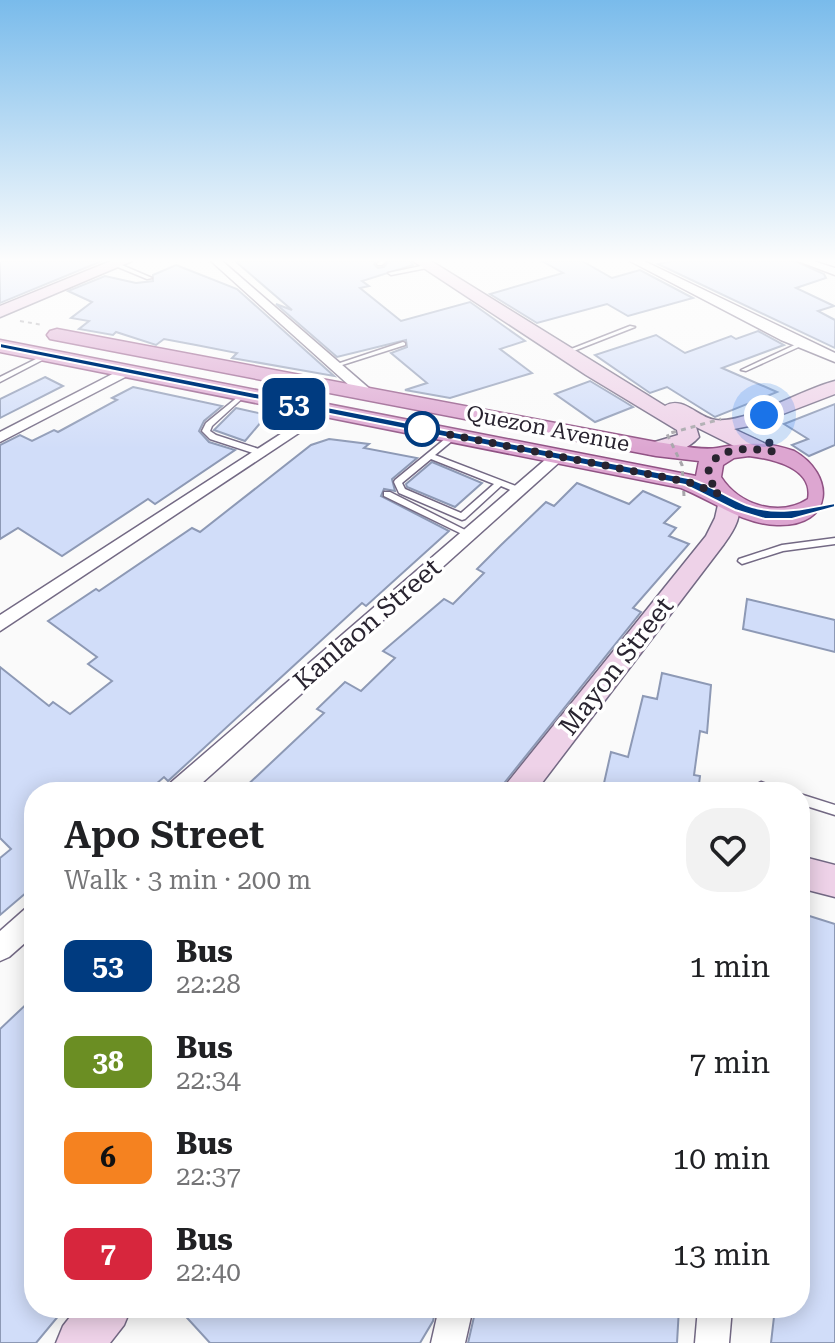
<!DOCTYPE html>
<html lang="en">
<head>
<meta charset="utf-8">
<style>
	body { margin:0; font-family:"Roboto Serif",serif; background:#f2f2f2; color:#202124; height:100vh; display:flex; flex-direction:column; font-size:30px; white-space:nowrap }
	* { box-sizing:border-box; margin:0 }
	p { font-size:26px; color:#757577 }
	.icon { flex:none; width:44px; height:44px; fill:none; stroke:currentColor; stroke-width:2; stroke-linecap:round; stroke-linejoin:round }
	.map { position:relative; flex:1; overflow:hidden }
	.drawer { position:absolute; left:24px; top:782px; width:786px; height:536px; display:flex; flex-direction:column; background:#fff; border-radius:32px; box-shadow:0 4px 20px #0003 }
	.drawer>* { flex:none }
	.badge { padding:0 16px; border-radius:12px; font-size:28px; line-height:52px }
	.you { position:absolute; width:40px; height:40px; margin:-20px; border:6px solid #fff; border-radius:50%; background:#1a73e8; box-shadow:0 0 0 12px #1a73e833 }
	.map>.badge { position:absolute; translate:-50% -50%; box-shadow:0 0 0 4px #fff }
	.round { display:grid; place-items:center; flex:none; width:84px; height:84px; border-radius:32px; background:#f2f2f2 }
	.overview { display:flex; align-items:center; justify-content:space-between; height:136px; padding:0 40px }
	h1 { font-size:38px; font-weight:600; line-height:60px }
	ul { padding:0; list-style:none }
	li { display:flex; align-items:center; gap:24px; height:96px; padding:0 40px }
	li div { flex:1 }
	li b { display:block; font-size:30px }
	li em { font-style:normal }
	li .badge { min-width:88px; font-weight:700; text-align:center }
	.map>svg:first-child { display:block }
</style>
</head>
<body>
<div class="map">
<svg width="835" height="1343" viewBox="0 0 835 1343">
	<rect width="100%" height="100%" fill="#fafafa"/>
	<!-- building -->
	<g fill="#d1ddf9" stroke="#8d99b5" stroke-width="2">
		<path d="M0,261H102L0,303Z"/>
		<path d="M235,261H376L374,264L378,268L384,267L389,261H410L413,265L362,281L369,286L360,288L401,321L470,302L525,341L500,349L532,373L450,398L405,390L427,383L391,353L407,347L406,340L337,357L276,304L292,310Z"/>
		<path d="M542,261H582L612,278L640,270L693,298L628,316L607,304L537,323L490,294L563,273Z"/>
		<path d="M672,261H795L824,274L826,278L796,288L834,306L818,311L835,320V348L658,264Z"/>
		<path d="M176,265L237,289L334,376L232,358L237,353L196,345L164,339L156,345L116,332L113,335L79,329L89,321L71,318L92,302L68,291L105,276L136,283L153,281V275Z"/>
		<path d="M758,331L784,345L722,368L777,392L715,417L667,387L650,393L595,355L656,335L685,353L731,336L736,339Z"/>
		<path d="M45,377L63,386L0,418V399Z"/>
		<path d="M590,381L625,402L633,407L595,422L555,394Z"/>
		<path d="M133,387L222,406L204,421L199,431L209,442L235,450L155,504L148,499L62,556L18,528L0,539V445L20,435L32,441L54,430L58,432L117,400L112,398Z"/>
		<path d="M835,404V445L809,456L792,445L808,439L784,424Z"/>
		<path d="M236,408L267,415L245,441L214,430Z"/>
		<path d="M329,439L369,444L364,448L417,458L392,479L395,491L384,489L381,496L449,531L366,606L362,603L168,781L164,777L147,792H34V886L0,915V858L11,849L0,838V667L49,706L53,702L70,714L112,681L88,664L97,657L48,621L96,589L99,591L192,528L200,532L311,445Z"/>
		<path d="M432,462L482,483L455,507L407,487L406,484Z"/>
		<path d="M577,483L629,504L643,491L680,507L664,523L676,528L669,536L689,544L633,608L641,612L497,792H240L324,713L317,709L345,682L361,691L395,658L383,651L444,599L453,604L484,573L477,569L500,546L546,502L554,506Z"/>
		<path d="M747,599L835,620V652L743,629Z"/>
		<path d="M662,673L711,685L707,733L700,731L694,775L700,776L698,792H602L611,752L628,757L643,696L657,699Z"/>
		<path d="M800,913L835,924V1343H771L775,1308H800Z"/>
		<path d="M34,997V1308H65L36,1343H0V1029Z"/>
		<path d="M178,1308H436L433,1321L420,1343H210Z"/>
		<path d="M476,1308H679L677,1343H468Z"/>
	</g>
	<g fill="none" stroke-linecap="round" stroke-linejoin="round">
		<!-- lane casing -->
		<g stroke="#736984" stroke-width="3">
			<g id="lane">
				<path d="M380,261H386L382,265H378L377,264Z"/>
				<path d="M113,263H117L152,278L147,279L113,265Z"/>
				<path d="M430,264L433,266L432,267L391,275L388,273Z"/>
				<path d="M630,326L635,327L566,354L561,353Z"/>
				<path d="M403,342L405,343V345L339,366L334,365Z"/>
				<path d="M801,342L803,343V345L746,371L741,370Z"/>
				<path d="M48,353L51,355L50,356L0,382V377Z"/>
				<path d="M244,392L248,394L246,395L212,426L210,431L216,435L265,451V455H259L210,439L202,431L206,423Z"/>
				<path d="M451,434H457L458,436L435,455L521,488V492H515L501,486L465,519L462,520L399,493L394,482L395,480ZM431,459L494,484L461,513L405,489L402,483Z"/>
				<path d="M384,492H390L473,534L469,537L466,536L384,496Z"/>
				<path d="M835,538V544L783,551L742,564L738,561L739,559L782,545Z"/>
				<path d="M761,782L780,789L782,792H746L748,789Z"/>
				<path d="M800,794L835,805V815L800,804Z"/>
			</g>
		</g>
		<!-- street casing -->
		<g stroke="#736984" stroke-width="3">
			<g id="street">
				<path d="M211,261H222L371,390V396H361Z"/>
				<path d="M630,261H644L835,353V362L781,340Z"/>
				<path d="M798,261H813L835,268V275Z"/>
				<path d="M126,367L133,371L131,374L0,442V432Z"/>
				<path d="M324,406L331,410L329,413L0,631V615Z"/>
				<path d="M558,451L566,456L563,459L192,792H165L168,785L553,453Z"/>
				<path d="M34,906V935L9,957L0,961V931L25,909Z"/>
				<path d="M439,1308H473L465,1343H431Z"/>
				<path d="M698,1308H732L729,1343H695Z"/>
			</g>
		</g>
		<!-- secondary casing -->
		<g stroke="#736984" stroke-width="3">
			<g id="secondary">
				<path d="M111,261H132L0,317V306Z"/>
				<path d="M413,261H431L665,406C683,395 699,419 716,420C748,423 802,389 835,381V394L754,425L734,429L768,445L771,450L768,455H752L696,427L699,437C688,450 665,458 648,454L645,449L648,444L678,435L677,430L586,375Z"/>
				<path d="M728,494L736,496C745,513 734,530 724,544L535,792H500L706,536L715,518L720,496Z"/>
				<path d="M800,856L835,865V897L800,888Z"/>
				<path d="M77,1308H131L124,1325L110,1343H56L63,1326Z"/>
			</g>
		</g>
		<!-- primary casing -->
		<g stroke="#905284" stroke-width="3">
			<path id="primary" d="M57,329L656,442C674,444 699,451 717,448C745,443 766,441 794,451C835,474 835,527 777,525C742,524 713,501 681,488L0,352V340L696,476L699,461L656,456L50,339L47,335L50,331ZM749,456C773,459 814,468 808,499C779,518 739,505 721,477L723,465L734,458Z"/>
		</g>
		<!-- path -->
		<path stroke="#a8a6ab" stroke-width="2" stroke-dasharray="4 4" stroke-linecap="butt" d="M20,321L43,325"/>
		<!-- lane -->
		<use href="#lane" fill="#fff" fill-rule="evenodd"/>
		<!-- street -->
		<use href="#street" fill="#fff" fill-rule="evenodd"/>
		<!-- secondary -->
		<use href="#secondary" fill="#eed2e8" fill-rule="evenodd"/>
		<!-- primary -->
		<use href="#primary" fill="#dda6d1" fill-rule="evenodd"/>
		<!-- path-bridge -->
		<path stroke="#a8a6ab" stroke-width="3" stroke-dasharray="5 5" stroke-linecap="butt" d="M684,496L682,465L667,434L721,419"/>
	</g>
	<!-- sky -->
	<linearGradient id="sky" x2="0" y2="1"><stop stop-color="#79bbeb"/><stop offset="0.58" stop-color="#fdfdfd"/><stop offset="1" stop-color="#fdfdfd" stop-opacity="0"/></linearGradient>
	<rect width="835" height="449" fill="url(#sky)"/>
	<!-- line -->
	<path fill="#003b80" stroke="#fff" stroke-width="2" d="M0,343L688,478C709,484 726,497 746,505C776,516 805,509 835,503V507L792,519H765L735,510L685,485L0,348Z"/>
	<g fill="none" stroke-linecap="round" stroke-linejoin="round">
		<!-- walk -->
		<path stroke="#292430" stroke-width="8" stroke-dasharray="0 14.4" d="M422,429L688,482L719,494L708,477C708,445 752,447 775,452L767,439L761,416L764,415"/>
	</g>
	<!-- markers -->
	<circle fill="#fff" stroke="#003b80" stroke-width="4" cx="422" cy="429" r="16"/>
	<g text-anchor="middle" stroke-width="7" stroke-linejoin="round" paint-order="stroke">
		<!-- far-street labels -->
		<g font-size="22" fill="#292430" stroke="#fff">
			<text transform="translate(548 428) rotate(11)" y="8">Quezon Avenue</text>
		</g>
		<!-- street labels -->
		<g font-size="26" fill="#292430" stroke="#fff">
			<text transform="translate(367 624) rotate(-41)" y="9">Kanlaon Street</text>
			<text transform="translate(616 666) rotate(-52)" y="9">Mayon Street</text>
		</g>
	</g>
</svg>
<div class="you" style="left:764px;top:415px"></div>
<b class="badge" style="left:294px;top:404px;background:#003b80;color:#fff">53</b>
<section class="drawer">
<div class="overview"><div><h1>Apo Street</h1><p>Walk · 3 min · 200 m</p></div><a class="round"><svg class="icon" aria-label="heart" viewBox="0 0 24 24"><path d="M12 20l-8-8c-3-5 5-10 8-4 3-6 11-1 8 4z"/></svg></a></div>
<ul>
<li><span class="badge" style="background:#003b80;color:#fff">53</span><div><b>Bus</b><p>22:28</p></div><em>1 min</em></li>
<li><span class="badge" style="background:#6b8e23;color:#fff">38</span><div><b>Bus</b><p>22:34</p></div><em>7 min</em></li>
<li><span class="badge" style="background:#f58220;color:#111">6</span><div><b>Bus</b><p>22:37</p></div><em>10 min</em></li>
<li><span class="badge" style="background:#d7263d;color:#fff">7</span><div><b>Bus</b><p>22:40</p></div><em>13 min</em></li>
</ul>
</section>
</div>
</body>
</html>
